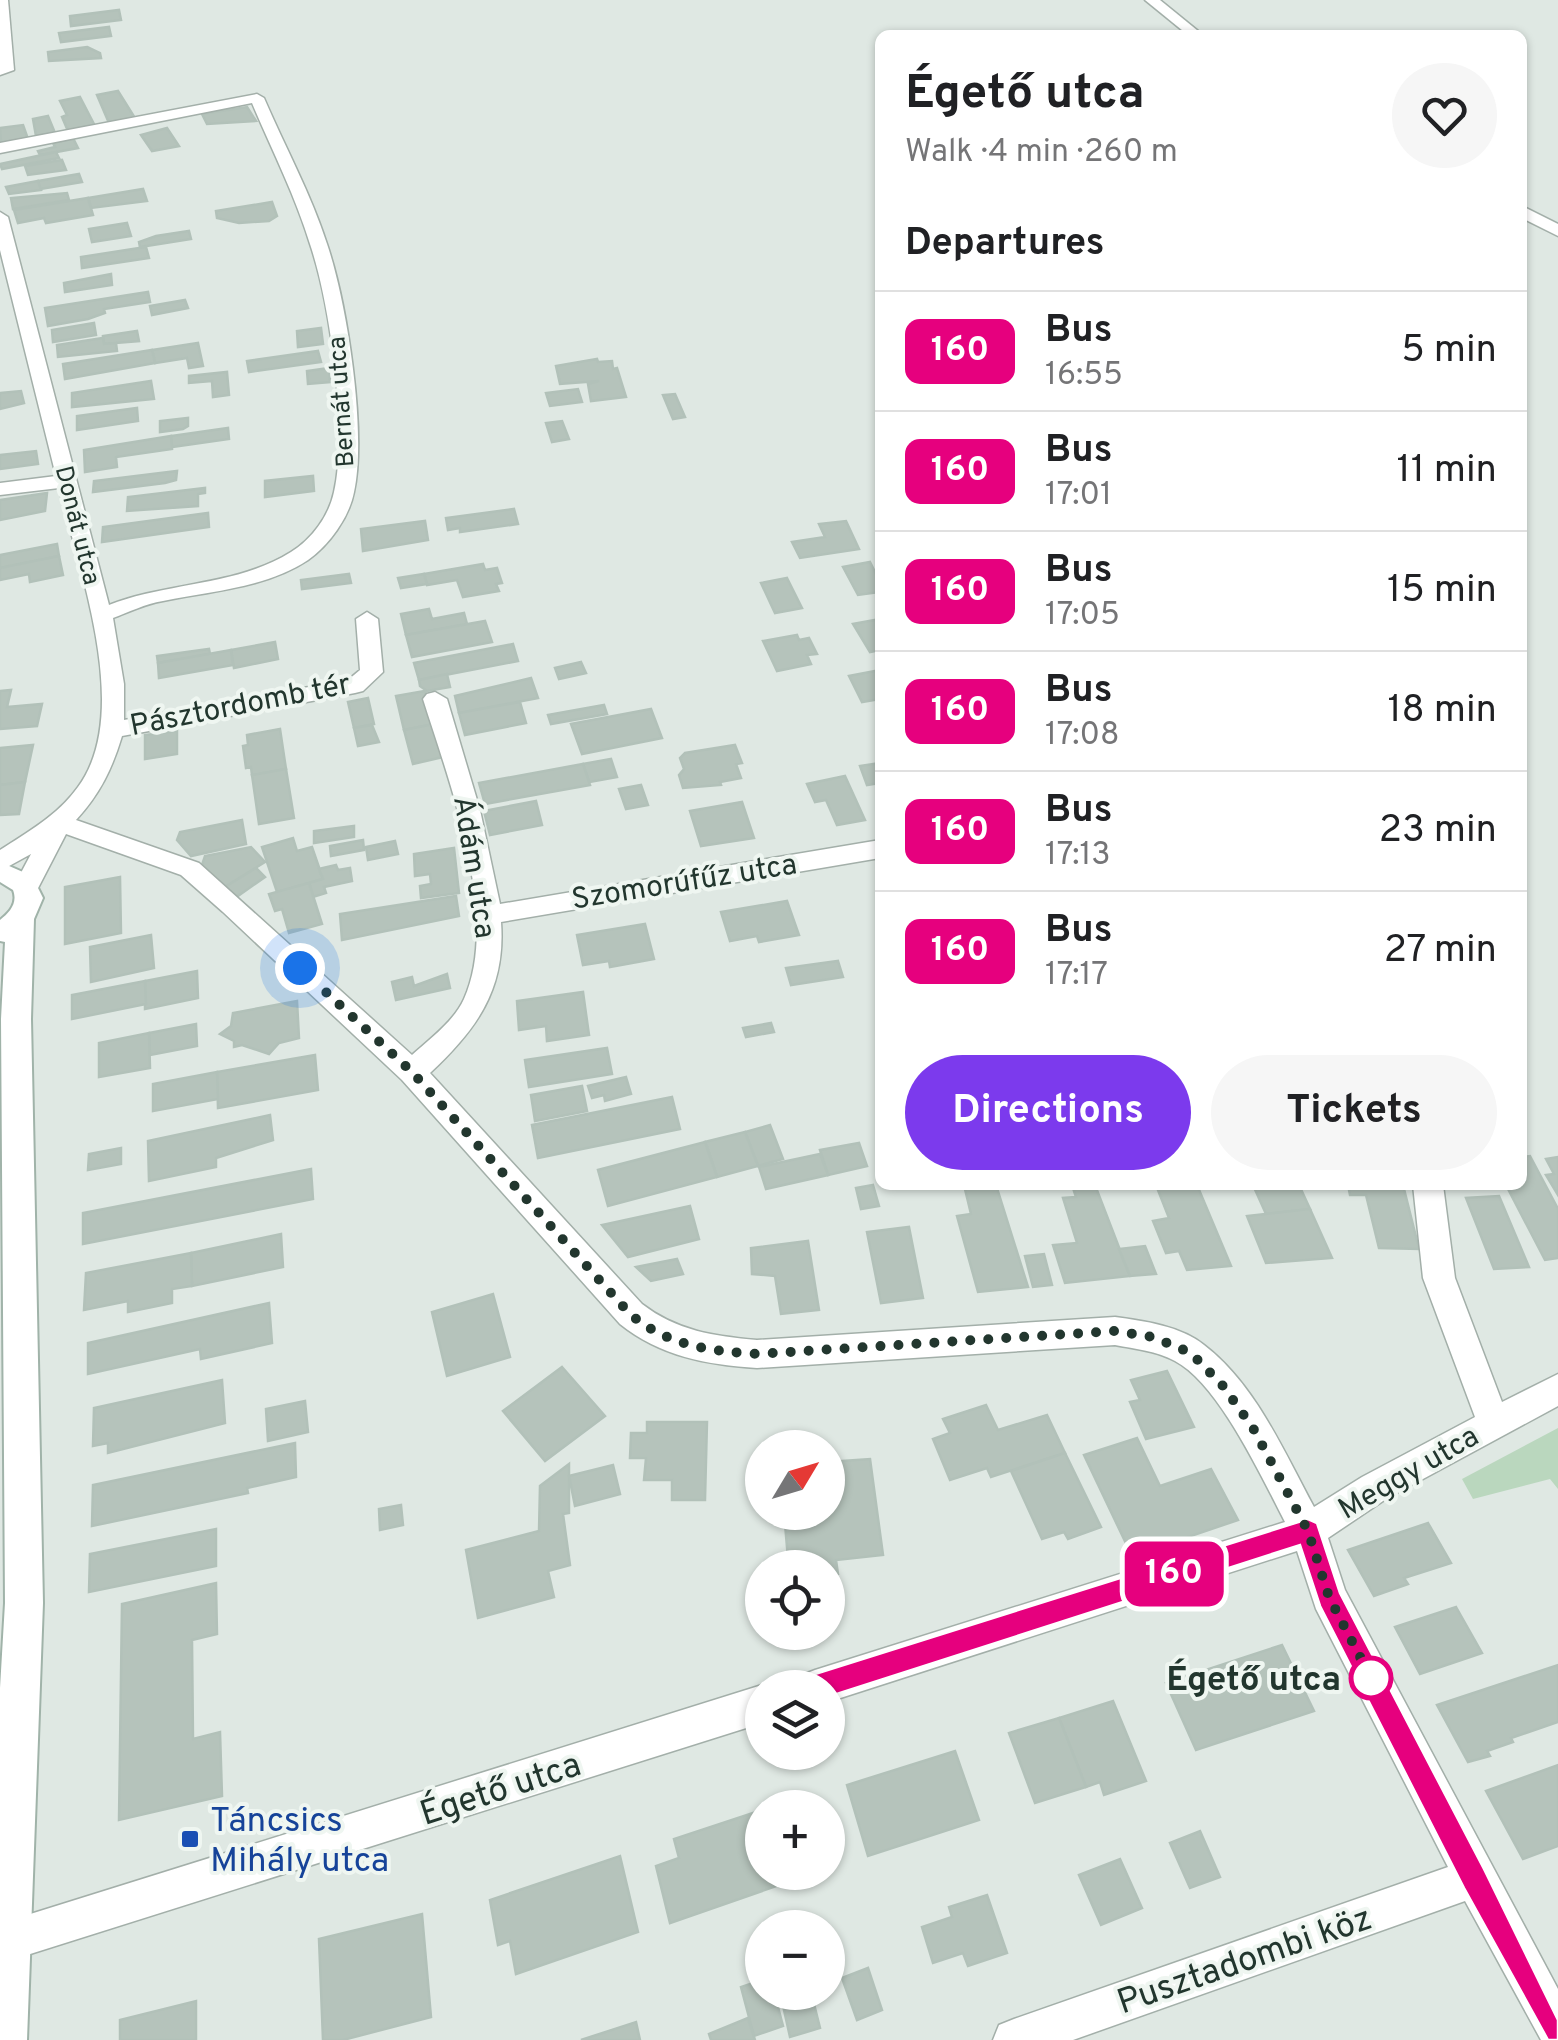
<!DOCTYPE html>
<html lang="en">
<head>
<meta charset="utf-8">
<style>
	body { margin:0; font-family:Overpass,sans-serif; background:#f6f6f6; color:#202124; height:100vh; display:flex; flex-direction:column; font-size:38px; white-space:nowrap }
	* { box-sizing:border-box; margin:0 }
	p { font-size:32px; color:#757577 }
	.icon { flex:none; width:55px; height:55px; fill:none; stroke:currentColor; stroke-width:2; stroke-linecap:round; stroke-linejoin:round }
	.map { position:relative; flex:1; overflow:hidden }
	.sheet { position:absolute; left:875px; top:30px; width:652px; height:1160px; display:flex; flex-direction:column; background:#fff; border-radius:15px; box-shadow:0 2px 8px #0004 }
	.sheet>* { flex:none }
	.badge { padding:0 20px; border-radius:15px; font-size:35px; line-height:65px }
	.needle { width:65px; rotate:52deg }
	.fabs { position:absolute; left:745px; top:1430px; display:grid; gap:20px }
	.fabs a { display:grid; place-items:center; width:100px; height:100px; border-radius:50%; background:#fff; box-shadow:0 2px 8px #0004; font-size:50px }
	.you { position:absolute; width:50px; height:50px; margin:-25px; border:8px solid #fff; border-radius:50%; background:#1a73e8; box-shadow:0 0 0 15px #1a73e833 }
	.map>.badge { position:absolute; translate:-50% -50%; box-shadow:0 0 0 5px #fff }
	h2 { padding:0 30px; font-size:38px; line-height:90px }
	.round { display:grid; place-items:center; flex:none; width:105px; height:105px; border-radius:52px; background:#f6f6f6 }
	.summary { display:flex; align-items:center; justify-content:space-between; height:170px; padding:0 30px }
	h1 { font-size:48px; font-weight:700; line-height:75px }
	.cta { display:flex; gap:20px; margin-top:auto; padding:20px 30px }
	.cta a { flex:1; height:115px; border-radius:60px; background:#7c3aed; color:#fff; font-size:40px; font-weight:700; line-height:115px; text-align:center }
	.cta a+a { background:#f6f6f6; color:#202124 }
	ul { padding:0; list-style:none }
	li { display:flex; align-items:center; gap:30px; height:120px; padding:0 30px; border-top:2px solid #e0e0e0 }
	li div { flex:1 }
	li b { display:block; font-size:38px }
	li em { font-style:normal }
	li .badge { min-width:110px; font-weight:700; text-align:center }
	.map>svg:first-child { display:block }
</style>
</head>
<body>
<div class="map">
<svg width="1558" height="2040" viewBox="0 0 1558 2040">
	<rect width="100%" height="100%" fill="#dfe8e3"/>
	<!-- green -->
	<path fill="#bad7be" d="M1558,1428V1489L1550,1479L1473,1499L1462,1479Z"/>
	<!-- building -->
	<g fill="#b5c3bb" stroke="#b2c1b9" stroke-width="2.5">
		<path d="M119,10L121,20L71,26L70,16Z"/>
		<path d="M109,27L111,36L61,42L59,33Z"/>
		<path d="M87,47L100,53L101,58L49,61L48,52Z"/>
		<path d="M118,91L135,118L109,123L97,95Z"/>
		<path d="M80,97L95,126L68,131L62,117L67,115L60,101Z"/>
		<path d="M247,107L256,121L207,124L202,114Z"/>
		<path d="M48,116L55,133L36,136L33,119Z"/>
		<path d="M23,125L28,139L1,143L0,128Z"/>
		<path d="M167,128L179,146L152,151L141,135Z"/>
		<path d="M73,138L78,148L40,155L38,151L55,147L52,141Z"/>
		<path d="M56,152L59,158L2,169L0,164Z"/>
		<path d="M62,160L66,170L28,175L25,166Z"/>
		<path d="M79,174L82,182L40,189L38,181Z"/>
		<path d="M38,181L41,190L9,194L6,187Z"/>
		<path d="M143,189L147,201L91,208L88,198Z"/>
		<path d="M67,193L69,200L13,209L11,198Z"/>
		<path d="M88,198L93,215L46,223L44,218L18,223L14,210Z"/>
		<path d="M272,202L277,216L269,221L239,223L217,218L216,211Z"/>
		<path d="M127,223L131,236L92,242L89,229Z"/>
		<path d="M189,231L191,239L140,247L139,242L156,236Z"/>
		<path d="M146,247L149,258L82,268L81,257Z"/>
		<path d="M111,274L112,285L65,292L64,283Z"/>
		<path d="M148,292L150,302L104,309L105,313L88,319L48,326L45,308Z"/>
		<path d="M185,300L188,308L152,315L150,306Z"/>
		<path d="M94,323L96,335L53,342L52,330Z"/>
		<path d="M321,328L323,344L298,347L297,331Z"/>
		<path d="M137,331L139,341L104,344L103,336Z"/>
		<path d="M103,338L104,344L116,343L117,351L58,357L57,345Z"/>
		<path d="M198,343L203,366L189,368L187,358L155,363L152,350Z"/>
		<path d="M152,350L155,363L65,379L63,364Z"/>
		<path d="M318,351L321,362L249,372L247,361Z"/>
		<path d="M597,359L598,362L612,361L613,369L617,368L626,397L591,401L588,384L599,381L560,384L556,366Z"/>
		<path d="M329,368L330,382L308,384L307,371Z"/>
		<path d="M227,372L229,395L213,397L212,381L189,383V376Z"/>
		<path d="M151,381L154,399L72,407V393Z"/>
		<path d="M578,389L582,402L550,406L546,393Z"/>
		<path d="M21,391L24,403L0,409V393Z"/>
		<path d="M675,394L685,417L673,419L663,395Z"/>
		<path d="M137,408L138,421L77,430V416Z"/>
		<path d="M188,418V426L183,429L160,432V421Z"/>
		<path d="M562,421L569,439L552,442L546,423Z"/>
		<path d="M228,428L229,439L172,447L171,436Z"/>
		<path d="M171,436L172,449L116,457L117,467L85,472L84,450Z"/>
		<path d="M36,451L38,464L0,469V455Z"/>
		<path d="M177,471L176,480L165,483L93,492L94,481Z"/>
		<path d="M313,476L314,491L265,497V481Z"/>
		<path d="M205,488V493L198,494V506L127,511L128,497Z"/>
		<path d="M47,493L45,511L0,520V500Z"/>
		<path d="M514,509L518,524L460,532V528L448,530L446,518Z"/>
		<path d="M208,513L209,527L102,542L103,527Z"/>
		<path d="M425,521L428,540L363,551L361,529Z"/>
		<path d="M846,521L859,549L800,558L792,542L825,537L819,524Z"/>
		<path d="M57,544L59,556L0,568V555Z"/>
		<path d="M59,556L63,575L30,582L29,574L0,580V568Z"/>
		<path d="M870,562L880,582V592L858,595L843,567Z"/>
		<path d="M483,564L485,570L497,568L502,583L496,584L499,591L463,597L457,580L427,585L424,574Z"/>
		<path d="M349,574L351,583L302,589L301,580Z"/>
		<path d="M424,574L427,584L401,588L398,578Z"/>
		<path d="M787,578L802,608L775,613L761,583Z"/>
		<path d="M429,609L432,619L464,613L467,624L406,635L401,614Z"/>
		<path d="M880,619V650L870,652L853,624Z"/>
		<path d="M485,621L492,642L412,657L406,635Z"/>
		<path d="M797,635L799,640L809,638L817,654L807,655L811,664L777,671L763,641Z"/>
		<path d="M275,642L278,659L234,668L231,650Z"/>
		<path d="M513,644L518,661L419,680L414,663Z"/>
		<path d="M209,649L210,654L158,663L157,656Z"/>
		<path d="M231,650L233,665L159,678L158,663Z"/>
		<path d="M581,662L586,673L559,679L555,668Z"/>
		<path d="M880,670V699L862,702L849,676Z"/>
		<path d="M447,674L450,687L427,691L420,686L419,680Z"/>
		<path d="M531,678L538,698L459,713L455,696Z"/>
		<path d="M11,690L7,707L42,704L37,726L0,729V691Z"/>
		<path d="M425,691L434,724L404,730L396,696Z"/>
		<path d="M368,698L374,724L354,728L348,702Z"/>
		<path d="M520,702L526,723L465,735L459,713Z"/>
		<path d="M604,705L607,714L551,724L548,715Z"/>
		<path d="M651,709L662,738L582,754L571,724Z"/>
		<path d="M434,724L443,757L413,764L404,730Z"/>
		<path d="M372,725L379,742L358,746L354,728Z"/>
		<path d="M280,729L286,769L252,775L251,767L246,768L243,746L248,745L247,735Z"/>
		<path d="M177,731V754L145,759V735Z"/>
		<path d="M33,745L25,782L0,785V748Z"/>
		<path d="M735,745L742,763L736,764L741,778L720,782L721,785L683,788L679,775L684,769L680,758L685,753Z"/>
		<path d="M611,759L617,777L589,782L583,764Z"/>
		<path d="M880,763V783L867,785L860,766Z"/>
		<path d="M583,764L590,785L485,804L479,783Z"/>
		<path d="M286,769L294,818L259,824L252,775Z"/>
		<path d="M845,776L865,820L837,825L826,800L815,802L807,784Z"/>
		<path d="M25,782L19,814L0,815V785Z"/>
		<path d="M641,785L648,805L626,809L619,789Z"/>
		<path d="M536,801L542,825L490,835L484,811Z"/>
		<path d="M742,802L754,838L701,846L690,811Z"/>
		<path d="M242,820L246,844L191,856L177,840L180,832Z"/>
		<path d="M354,826V837L314,843V831Z"/>
		<path d="M293,838L297,851L312,847L323,879L277,892L262,847Z"/>
		<path d="M363,840L364,850L331,856L330,846Z"/>
		<path d="M395,841L398,854L368,860L366,847Z"/>
		<path d="M251,847L265,862L225,887L202,865L205,856Z"/>
		<path d="M454,848L459,893L421,898L420,886L431,884L430,874L415,876L414,854Z"/>
		<path d="M336,865L338,870L350,868L352,881L324,887L326,893L313,897L309,883L323,879L319,869Z"/>
		<path d="M256,868L265,877L235,898L225,887Z"/>
		<path d="M120,877L121,933L65,944V887Z"/>
		<path d="M309,883L322,924L289,933L282,909L275,911L269,894Z"/>
		<path d="M456,896L459,916L342,940L340,914Z"/>
		<path d="M787,901L799,935L759,942L757,936L730,941L721,912Z"/>
		<path d="M645,924L654,959L610,967L609,961L583,965L577,935Z"/>
		<path d="M151,935L154,968L91,982L90,947Z"/>
		<path d="M838,961L843,977L791,985L786,968Z"/>
		<path d="M197,971L198,998L145,1009V981Z"/>
		<path d="M447,974L450,988L396,1000L392,982L412,977L414,986Z"/>
		<path d="M145,981L146,1004L72,1019V995Z"/>
		<path d="M583,992L589,1035L547,1041L546,1026L519,1030L517,1001Z"/>
		<path d="M297,1001L299,1038L279,1043L269,1054L242,1045L234,1047V1041L220,1034L231,1026L233,1013Z"/>
		<path d="M771,1023L774,1032L746,1037L743,1028Z"/>
		<path d="M196,1024L197,1046L150,1055L149,1033Z"/>
		<path d="M149,1033L150,1068L99,1077V1043Z"/>
		<path d="M607,1048L612,1074L529,1087L525,1060Z"/>
		<path d="M315,1055L318,1090L218,1108L217,1072Z"/>
		<path d="M217,1072L218,1099L153,1111V1084Z"/>
		<path d="M626,1077L631,1094L605,1101L604,1095L592,1098L588,1086Z"/>
		<path d="M582,1086L587,1111L535,1121L531,1095Z"/>
		<path d="M672,1097L680,1129L538,1158L532,1125Z"/>
		<path d="M270,1115L273,1140L216,1158V1167L149,1181L148,1141Z"/>
		<path d="M770,1125L783,1159L758,1166L745,1132Z"/>
		<path d="M745,1132L758,1166L717,1177L705,1142Z"/>
		<path d="M705,1142L717,1177L608,1206L598,1170Z"/>
		<path d="M859,1143L867,1166L828,1175L820,1150Z"/>
		<path d="M121,1148V1164L88,1170L89,1154Z"/>
		<path d="M820,1154L828,1175L766,1189L759,1167Z"/>
		<path d="M1530,1156L1558,1209V1258L1545,1260L1506,1185H1522V1157Z"/>
		<path d="M1558,1157V1195L1546,1175L1554,1174L1546,1159Z"/>
		<path d="M311,1169L313,1199L83,1244V1213Z"/>
		<path d="M873,1185L879,1206L861,1209L856,1188Z"/>
		<path d="M964,1185H996L1028,1287L978,1292L957,1216L971,1214Z"/>
		<path d="M1072,1185H1095L1130,1276L1065,1283L1053,1245L1077,1243L1063,1198L1076,1197Z"/>
		<path d="M1156,1185H1197L1231,1266L1187,1270L1179,1251L1166,1253L1153,1221L1169,1218Z"/>
		<path d="M1253,1185H1299L1310,1209L1266,1214Z"/>
		<path d="M1348,1185H1403L1419,1249L1379,1248L1366,1195H1350Z"/>
		<path d="M1499,1196L1529,1267L1494,1269L1466,1198Z"/>
		<path d="M690,1206L699,1239L628,1257L602,1225Z"/>
		<path d="M1310,1209L1332,1258L1266,1263L1247,1216Z"/>
		<path d="M909,1227L923,1298L881,1303L867,1232Z"/>
		<path d="M281,1234L283,1267L192,1286L191,1253Z"/>
		<path d="M808,1241L819,1310L781,1314L775,1276L752,1274L751,1248Z"/>
		<path d="M1145,1246L1156,1274L1130,1276L1119,1249Z"/>
		<path d="M191,1253L192,1286L172,1289V1303L128,1312V1301L84,1310L86,1273Z"/>
		<path d="M1044,1254L1052,1285L1033,1287L1025,1256Z"/>
		<path d="M677,1259L683,1274L651,1281L636,1267Z"/>
		<path d="M493,1294L510,1357L447,1376L432,1312Z"/>
		<path d="M269,1303L272,1343L201,1359L200,1349L88,1374V1343Z"/>
		<path d="M562,1367L605,1416L545,1461L503,1411Z"/>
		<path d="M1167,1371L1194,1427L1146,1439L1130,1402L1140,1400L1131,1380Z"/>
		<path d="M222,1380L225,1423L108,1453V1443L93,1446L94,1408Z"/>
		<path d="M305,1401L308,1432L268,1441L266,1409Z"/>
		<path d="M986,1405L998,1430L1047,1415L1065,1453L991,1477L987,1468L950,1480L933,1439L950,1433L943,1419Z"/>
		<path d="M647,1422H707L705,1500H672V1480H644L646,1458H630L631,1433H647Z"/>
		<path d="M1137,1438L1160,1486L1211,1469L1238,1520L1132,1556L1084,1455Z"/>
		<path d="M295,1443L296,1477L247,1488L248,1493L92,1526L93,1485Z"/>
		<path d="M1065,1453L1101,1527L1068,1539L1064,1532L1042,1539L1011,1471Z"/>
		<path d="M870,1459L883,1555L836,1560L838,1574L828,1575V1568H799L798,1558L788,1559L784,1512H828V1462Z"/>
		<path d="M569,1464V1513L563,1514L570,1565L548,1571L554,1597L478,1618L466,1550L539,1531L540,1486Z"/>
		<path d="M613,1465L620,1494L575,1506L569,1476Z"/>
		<path d="M401,1505L403,1525L380,1530L379,1509Z"/>
		<path d="M1428,1523L1451,1563L1404,1578L1408,1584L1374,1596L1348,1550Z"/>
		<path d="M216,1529V1566L89,1592L90,1554Z"/>
		<path d="M216,1583L217,1634L192,1640L193,1739L220,1732L222,1796L119,1820L122,1604Z"/>
		<path d="M1456,1607L1482,1653L1420,1674L1395,1627Z"/>
		<path d="M1282,1645L1314,1711L1196,1750L1166,1683Z"/>
		<path d="M1558,1665V1722L1511,1738L1513,1742L1487,1751L1490,1756L1468,1762L1437,1705Z"/>
		<path d="M1113,1701L1146,1781L1104,1795L1100,1782L1086,1787L1059,1718Z"/>
		<path d="M1059,1718L1086,1787L1035,1803L1009,1733Z"/>
		<path d="M955,1751L979,1820L868,1856L847,1785Z"/>
		<path d="M1558,1765V1846L1523,1859L1486,1791Z"/>
		<path d="M762,1810V1872L811,1874L670,1923L656,1866L679,1858L674,1839Z"/>
		<path d="M1200,1831L1220,1877L1190,1888L1170,1843Z"/>
		<path d="M620,1856L638,1932L516,1974L510,1941L498,1945L490,1900Z"/>
		<path d="M1120,1859L1142,1908L1101,1925L1079,1875Z"/>
		<path d="M987,1895L1007,1953L968,1966L963,1953L933,1963L922,1927L952,1917L949,1907Z"/>
		<path d="M422,1914L431,2017L343,2040H323L319,1939Z"/>
		<path d="M868,1968L882,2010L857,2020L842,1978Z"/>
		<path d="M762,1980V1992H774L783,2026L754,2036L741,1987Z"/>
		<path d="M780,1992H811L820,2028L790,2037Z"/>
		<path d="M196,2001V2040H120V2020Z"/>
		<path d="M748,2018L755,2040H711L709,2034Z"/>
		<path d="M636,2022L640,2040H581Z"/>
	</g>
	<g fill="none" stroke-linecap="round" stroke-linejoin="round">
		<!-- street casing -->
		<g stroke="#a3afa9" stroke-width="3">
			<g id="street">
				<path d="M0,0H8L14,70L0,75Z"/>
				<path d="M1145,0H1160L1203,35H1188Z"/>
				<path d="M257,94L264,98C285,147 311,194 327,244C347,303 367,432 354,492C349,518 329,545 308,560C266,588 211,591 163,601C145,604 129,612 113,618L124,684V720L348,680L360,670L356,619L367,612L378,619L383,672L363,691L355,693L122,736C112,769 100,794 76,820L199,863L412,1055C430,1039 454,1021 464,999C501,917 449,781 423,699L427,694L435,692L447,699L480,810L500,904L880,840V858L501,922C506,989 477,1029 430,1073L642,1304C677,1331 714,1336 757,1340L1115,1317C1144,1321 1181,1326 1204,1345C1256,1385 1284,1452 1314,1507L1362,1477L1475,1417L1423,1278L1413,1185H1443L1455,1278L1502,1402L1558,1374V1406L1386,1499L1328,1538L1345,1590L1558,1989V2040H1541L1465,1901L1073,2040H993L999,2025L1014,2019L1448,1867L1316,1609L1297,1551L828,1702V1688H797L802,1675L815,1670L1285,1522C1262,1478 1219,1384 1175,1361C1156,1351 1136,1349 1115,1345L757,1368C707,1365 660,1356 620,1324L402,1080L223,912L181,875L66,834L36,892H18L14,886L31,854L0,871V850C28,832 58,815 78,787C133,713 79,570 59,488L0,495V483L56,476L0,250V212L8,217L109,605C167,582 237,586 291,552C312,539 329,516 334,492C348,431 330,303 310,244C295,195 272,150 252,103L0,153V143Z"/>
				<path d="M1522,206L1558,224V236L1522,218Z"/>
				<path d="M762,1685L767,1688H762V1723L8,1961L0,1958V1924L8,1921Z"/>
			</g>
		</g>
		<!-- secondary casing -->
		<g stroke="#a0b3a9" stroke-width="4">
			<path id="secondary" d="M0,862L32,876L43,898L34,919L31,1019L43,1603L27,2040H0V1688L5,1603L1,1019L5,942L0,941V920C10,912 18,903 13,890L0,882Z"/>
		</g>
		<!-- street -->
		<use href="#street" fill="#fff" fill-rule="evenodd"/>
		<!-- secondary -->
		<use href="#secondary" fill="#fff" fill-rule="evenodd"/>
	</g>
	<!-- line -->
	<path fill="#e6007e" stroke="#fff" stroke-width="2.5" d="M1308,1519L1317,1523L1340,1593L1484,1869L1558,2020V2040H1548L1464,1888L1320,1606L1300,1545L815,1701L806,1697L802,1688L806,1678L815,1674Z"/>
	<g fill="none" stroke-linecap="round" stroke-linejoin="round">
		<!-- walk -->
		<path stroke="#22362e" stroke-width="10" stroke-dasharray="0 18" d="M300,968L412,1072L630,1314C668,1346 710,1351 758,1354L1115,1331L1153,1337L1191,1353L1223,1386L1253,1428L1308,1531L1329,1597L1371,1678"/>
	</g>
	<!-- markers -->
	<circle fill="#fff" stroke="#e6007e" stroke-width="5" cx="1371" cy="1678" r="20"/>
	<rect fill="#1a4fb4" stroke="#eff6f1" stroke-width="4" x="180" y="1829" width="20" height="20" rx="5"/>
	<g text-anchor="middle" stroke-width="8" stroke-linejoin="round" paint-order="stroke">
		<!-- far-street labels -->
		<g font-size="25" fill="#22362e" stroke="#eff6f1">
			<text transform="translate(340 402) rotate(-94)" y="9">Bernát utca</text>
			<text transform="translate(79 525) rotate(76)" y="9">Donát utca</text>
		</g>
		<!-- street labels -->
		<g font-size="30" fill="#22362e" stroke="#eff6f1">
			<text transform="translate(240 704) rotate(-11)" y="10">Pásztordomb tér</text>
			<text transform="translate(475 867) rotate(81)" y="10">Ádám utca</text>
			<text transform="translate(684 881) rotate(-9)" y="10">Szomorúfűz utca</text>
			<text transform="translate(1408 1472) rotate(-30)" y="10">Meggy utca</text>
		</g>
		<!-- near-stop labels -->
		<g font-size="35" font-weight="bold" fill="#22362e" stroke="#eff6f1" text-anchor="end">
			<text x="1341" y="1690">Égető utca</text>
		</g>
		<!-- near-street labels -->
		<g font-size="35" fill="#22362e" stroke="#eff6f1">
			<text transform="translate(500 1788) rotate(-18)" y="12">Égető utca</text>
			<text transform="translate(1244 1959) rotate(-19)" y="12">Pusztadombi köz</text>
		</g>
		<!-- near-transit labels -->
		<g font-size="35" fill="#164399" stroke="#eff6f1" text-anchor="start">
			<text x="210" y="1831">Táncsics<tspan x="210" dy="40">Mihály utca</tspan></text>
		</g>
	</g>
</svg>
<div class="fabs">
<a><svg class="needle" viewBox="-14 -14 28 28"><path d="M0-13l5 13h-10z" fill="#e53935"/><path d="M0 13l5-13h-10z" fill="#757577"/></svg></a>
<a><svg class="icon" aria-label="locate" viewBox="0 0 24 24"><circle cx="12" cy="12" r="6"/><path d="M12 2v4M12 18v4M2 12h4M18 12h4"/></svg></a>
<a><svg class="icon" aria-label="layers" viewBox="0 0 24 24"><path d="M12 4l9 5-9 5-9-5zM3 14l9 5 9-5"/></svg></a>
<a>+</a>
<a>−</a>
</div>
<div class="you" style="left:300px;top:968px"></div>
<b class="badge" style="left:1174px;top:1574px;background:#e6007e;color:#fff">160</b>
<section class="sheet">
<div class="summary"><div><h1>Égető utca</h1><p>Walk · 4 min · 260 m</p></div><a class="round"><svg class="icon" aria-label="heart" viewBox="0 0 24 24"><path d="M12 20l-8-8c-3-5 5-10 8-4 3-6 11-1 8 4z"/></svg></a></div>
<h2>Departures</h2>
<ul>
<li><span class="badge" style="background:#e6007e;color:#fff">160</span><div><b>Bus</b><p>16:55</p></div><em>5 min</em></li>
<li><span class="badge" style="background:#e6007e;color:#fff">160</span><div><b>Bus</b><p>17:01</p></div><em>11 min</em></li>
<li><span class="badge" style="background:#e6007e;color:#fff">160</span><div><b>Bus</b><p>17:05</p></div><em>15 min</em></li>
<li><span class="badge" style="background:#e6007e;color:#fff">160</span><div><b>Bus</b><p>17:08</p></div><em>18 min</em></li>
<li><span class="badge" style="background:#e6007e;color:#fff">160</span><div><b>Bus</b><p>17:13</p></div><em>23 min</em></li>
<li><span class="badge" style="background:#e6007e;color:#fff">160</span><div><b>Bus</b><p>17:17</p></div><em>27 min</em></li>
</ul>
<div class="cta"><a>Directions</a><a>Tickets</a></div>
</section>
</div>
</body>
</html>
